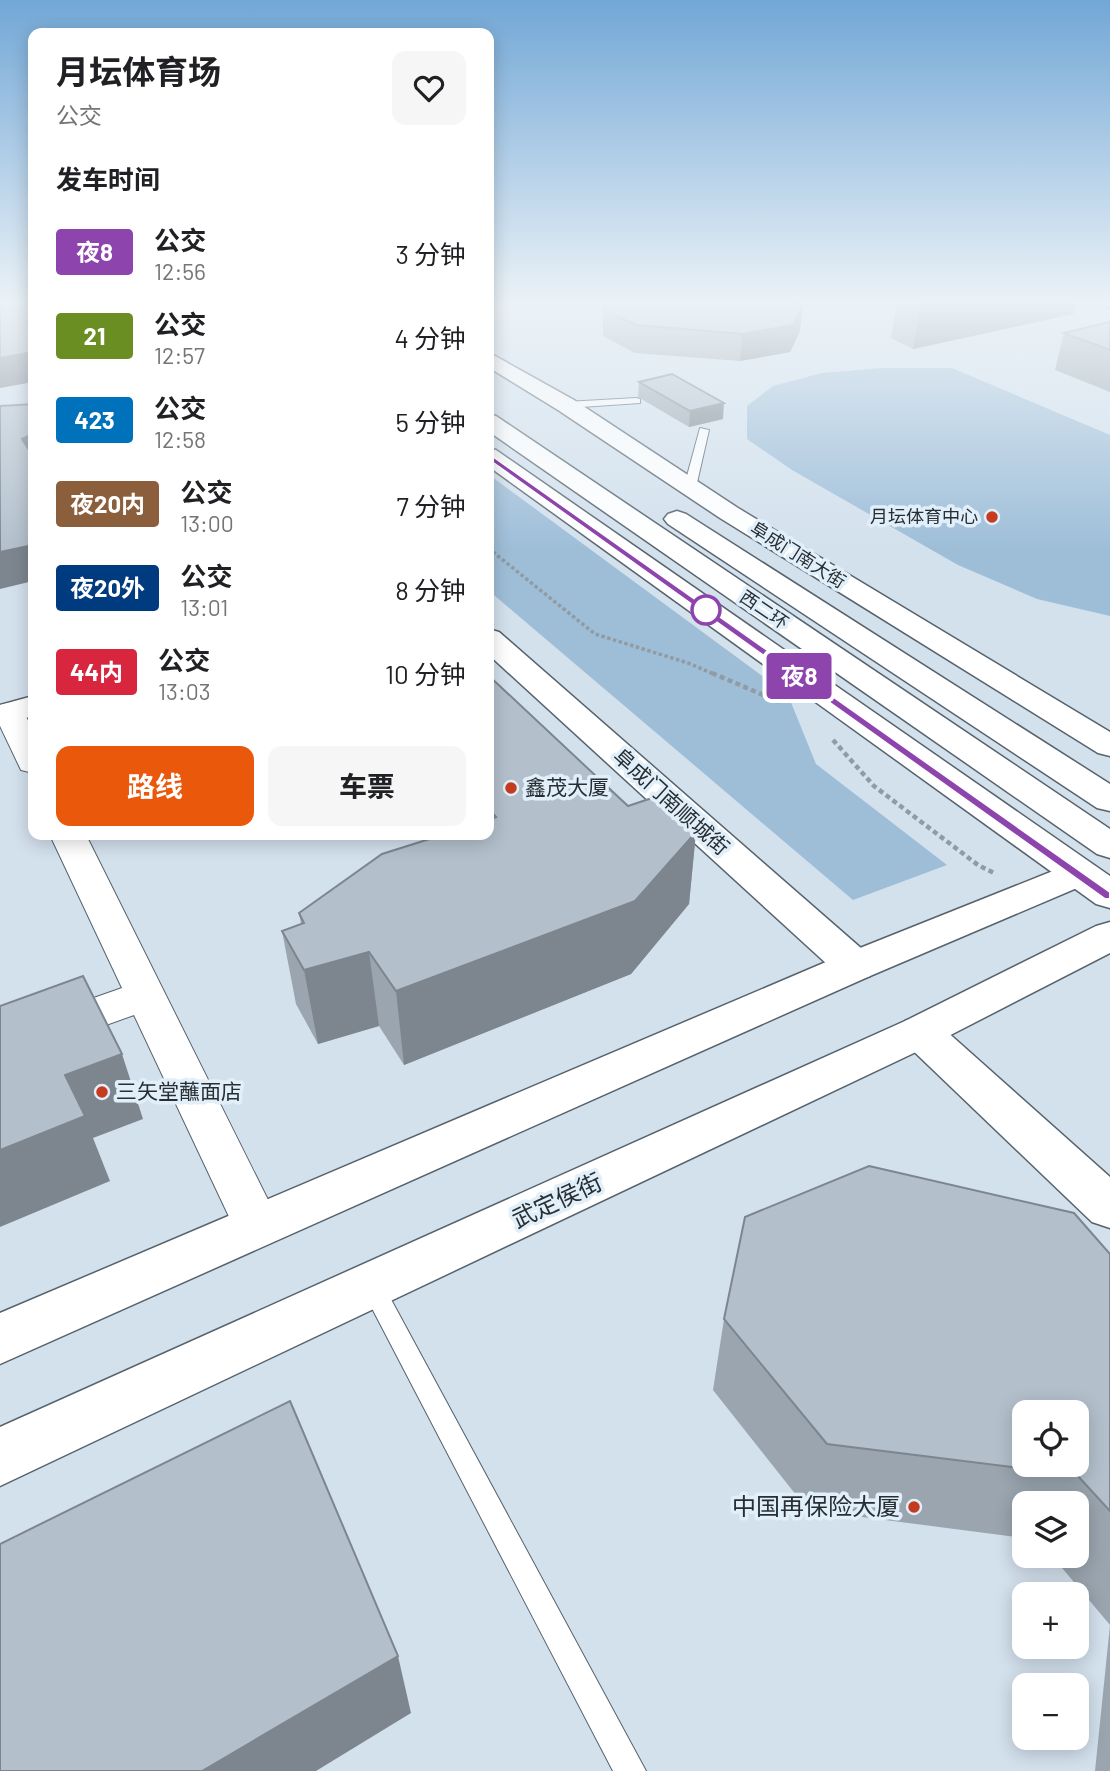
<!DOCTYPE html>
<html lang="zh">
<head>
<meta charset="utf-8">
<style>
	body { margin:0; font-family:Barlow,"Noto Sans SC",sans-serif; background:#f6f6f6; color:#202124; height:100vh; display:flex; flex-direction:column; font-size:26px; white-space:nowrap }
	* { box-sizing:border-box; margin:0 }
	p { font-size:23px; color:#757577 }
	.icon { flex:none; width:38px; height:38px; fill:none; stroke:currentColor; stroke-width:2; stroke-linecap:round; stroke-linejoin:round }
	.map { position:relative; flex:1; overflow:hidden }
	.panel { position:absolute; left:28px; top:28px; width:466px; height:812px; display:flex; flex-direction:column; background:#fff; border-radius:14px; box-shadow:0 4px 18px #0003 }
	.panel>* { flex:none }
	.badge { padding:0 14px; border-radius:5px; font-size:24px; line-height:46px }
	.fabs { position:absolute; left:1012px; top:1400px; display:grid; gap:14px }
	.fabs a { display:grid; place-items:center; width:77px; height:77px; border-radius:14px; background:#fff; box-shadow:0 4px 18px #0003; font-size:35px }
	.map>.badge { position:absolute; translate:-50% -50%; box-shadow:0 0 0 4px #fff }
	h2 { padding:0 28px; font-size:26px; line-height:63px }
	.round { display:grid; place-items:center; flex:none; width:74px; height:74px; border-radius:14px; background:#f6f6f6 }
	.head { display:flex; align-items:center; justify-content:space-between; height:119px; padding:0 28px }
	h1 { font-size:33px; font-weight:700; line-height:52px }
	.action { display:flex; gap:14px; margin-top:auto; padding:14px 28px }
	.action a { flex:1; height:80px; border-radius:14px; background:#ea580c; color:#fff; font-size:28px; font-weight:700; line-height:80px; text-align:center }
	.action a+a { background:#f6f6f6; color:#202124 }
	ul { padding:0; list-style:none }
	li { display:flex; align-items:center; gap:21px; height:84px; padding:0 28px }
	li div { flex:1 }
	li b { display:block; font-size:26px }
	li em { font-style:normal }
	li .badge { min-width:77px; font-weight:700; text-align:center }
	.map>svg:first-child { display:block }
</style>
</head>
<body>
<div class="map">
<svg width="1110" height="1771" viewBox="0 0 1110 1771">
	<rect width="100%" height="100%" fill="#d3e1ed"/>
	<!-- green -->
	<g fill="#9ebed8">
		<path d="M882,368H952L1110,435V616L1037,599L958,565L792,470L747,439V406L773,386L822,373Z"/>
		<path d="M488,474L788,695L816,764L947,865L853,900L488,590Z"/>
	</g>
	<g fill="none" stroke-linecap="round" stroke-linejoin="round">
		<!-- service casing -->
		<g stroke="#56636d" stroke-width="2">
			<g id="service">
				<path d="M636,398L640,399V403L566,408L561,405L566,402Z"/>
				<path d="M700,428L709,430L696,487L690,490L684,487Z"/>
				<path d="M372,1275L380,1279L646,1771H613L364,1293L360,1286L364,1279Z"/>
			</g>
		</g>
		<!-- minor casing -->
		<g stroke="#56636d" stroke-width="2">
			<g id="minor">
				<path d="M9,703L20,705L33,730V773L21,770L0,726V705Z"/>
				<path d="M50,835H86L281,1226L274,1240L257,1246L240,1240L134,1015L0,1063V1031L122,988Z"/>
			</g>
		</g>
		<!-- tertiary casing -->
		<g stroke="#56636d" stroke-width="3">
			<g id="tertiary">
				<path d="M1099,301H1110V308Z"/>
				<path d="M488,352L574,400L738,508L1110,732V756L1098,753L720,518L558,410L488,367Z"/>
				<path d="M488,448L496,450L1110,876V908L1096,904L488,466Z"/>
				<path d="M488,629L499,632L870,956L876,966L870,976L855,981L840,976L488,654Z"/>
				<path d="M33,696V716L0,725V705Z"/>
				<path d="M920,1016L935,1021L1110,1177V1228L1092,1222L905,1043L898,1032L905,1021Z"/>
			</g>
		</g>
		<!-- secondary casing -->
		<g stroke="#56636d" stroke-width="3">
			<g id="secondary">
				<path d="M1078,861L1091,864L1097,873L1091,882L870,976L0,1364V1313L840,956Z"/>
				<path d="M1110,922V953L935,1043L0,1486V1427L905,1021L1096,926Z"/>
			</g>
		</g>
		<!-- trunk casing -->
		<g stroke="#56636d" stroke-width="3">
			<g id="trunk">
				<path d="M488,414L496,416L1110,829V858L1097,854L488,431Z"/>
				<path d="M677,511L686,514L1110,784V811L1097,808L668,524L664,519L668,514Z"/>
			</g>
		</g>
		<!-- path-far1 -->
		<path stroke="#909ba3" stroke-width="3.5" stroke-dasharray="3.5 2.5" stroke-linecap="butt" d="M488,548L595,634L688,663L716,675"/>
		<!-- path -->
		<g stroke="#909ba3" stroke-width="4.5" stroke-dasharray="5 3.5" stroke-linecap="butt">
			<path d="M712,673L782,703"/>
			<path d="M833,740L874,786L978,865L996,874"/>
		</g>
		<!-- service -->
		<use href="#service" fill="#fff" fill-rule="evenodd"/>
		<!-- minor -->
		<use href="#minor" fill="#fff" fill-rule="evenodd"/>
		<!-- tertiary -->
		<use href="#tertiary" fill="#fff" fill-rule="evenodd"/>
		<!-- secondary -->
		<use href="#secondary" fill="#fff" fill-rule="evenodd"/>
		<!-- trunk -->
		<use href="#trunk" fill="#fff" fill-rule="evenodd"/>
	</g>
	<!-- wall -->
	<g fill="#9aa5af">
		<path d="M897,301H1077L1073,314L913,349L891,338Z"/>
		<path d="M603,309L800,331L790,352L740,361L635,353L603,336Z"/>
		<path d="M1110,322V392L1055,370L1064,333Z"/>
		<path d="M639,382L723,419L689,427L638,397Z"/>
		<path d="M488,675L628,806L696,832L689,904L631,974L404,1065L379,1026L318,1044L296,1004L282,931L301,924L299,913L488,835Z"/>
		<path d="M1110,1254V1771H1095L1110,1625L1052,1556H1076V1503H1024V1538L808,1510L713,1390L724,1319Z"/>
	</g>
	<!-- shaded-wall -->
	<g fill="#7d868f">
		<path d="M492,301H514L492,305Z"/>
		<path d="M921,301H1077L1073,314L913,349Z"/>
		<path d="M803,305L800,331L790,352L740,361L742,334Z"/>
		<path d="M33,352V382L0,388V358Z"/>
		<path d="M724,403L723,419L689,427L690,411Z"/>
		<path d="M33,434V468L22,439Z"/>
		<path d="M33,545V581L0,589V552Z"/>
		<path d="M696,832L689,904L631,974L404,1065L396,991Z"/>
		<path d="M369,952L379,1026L318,1044L304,970Z"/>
		<path d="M122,1054L143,1119L93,1138L110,1181L0,1227V1150L65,1075Z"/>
		<path d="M398,1656L411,1713L316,1771H202Z"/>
	</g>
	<!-- building -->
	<g fill="#b3c0cc" stroke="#7d868f" stroke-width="2" fill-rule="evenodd">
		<path d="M0,301H33V352L0,358Z"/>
		<path d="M609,301H795L803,305L793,325L742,334L636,325L603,309Z"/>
		<path d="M1110,322V350L1064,333Z"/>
		<path d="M672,374L724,403L690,411L639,382Z"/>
		<path d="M33,404V434L22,439L33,456V545L0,552V406Z"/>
		<path d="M488,675L628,806L658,796L696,832L635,901L396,991L369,952L304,970L282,931L304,923L299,913L382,854L442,835H488V820L496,817L488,808Z"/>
		<path d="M83,976L122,1054L65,1075L85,1116L0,1150V1006Z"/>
		<path d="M869,1166L1074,1213L1110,1254V1511L1077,1475L827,1444L724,1319L745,1217ZM1024,1412H1076V1465H1024Z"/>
		<path d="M290,1401L398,1656L202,1771H0V1544Z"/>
	</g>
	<!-- sky -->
	<linearGradient id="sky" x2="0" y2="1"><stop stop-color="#72a7d6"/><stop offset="0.55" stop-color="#ebf2f7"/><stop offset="1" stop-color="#ebf2f7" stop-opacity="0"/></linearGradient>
	<rect width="1110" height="549" fill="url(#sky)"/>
	<!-- line -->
	<path fill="#8e44ad" stroke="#fff" stroke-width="2" d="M488,453L1110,892V899H1105L485,457Z"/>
	<!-- markers -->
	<g fill="#c63b20" stroke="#e0effa" stroke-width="2.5">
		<circle cx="992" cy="517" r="7"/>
		<circle cx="511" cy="788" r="7"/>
		<circle cx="102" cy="1092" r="7"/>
		<circle cx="914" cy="1507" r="7"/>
	</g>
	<circle fill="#fff" stroke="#8e44ad" stroke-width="3.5" cx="706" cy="610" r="14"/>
	<g text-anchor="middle" stroke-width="7" stroke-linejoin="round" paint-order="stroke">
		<!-- far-poi labels -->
		<g font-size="18" fill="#282e32" stroke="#e0effa" text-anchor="end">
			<text x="978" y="523">月坛体育中心</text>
		</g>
		<!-- far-street labels -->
		<g font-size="18" fill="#282e32" stroke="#e0effa">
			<text transform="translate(798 555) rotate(32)" y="6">阜成门南大街</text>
			<text transform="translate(764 610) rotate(34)" y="6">西二环</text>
		</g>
		<!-- poi labels -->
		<g font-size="21" fill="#282e32" stroke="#e0effa" text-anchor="start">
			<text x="525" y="795">鑫茂大厦</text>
			<text x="116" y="1099">三矢堂蘸面店</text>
		</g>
		<!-- street labels -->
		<g font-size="21" fill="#282e32" stroke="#e0effa">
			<text transform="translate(671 802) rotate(42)" y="7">阜成门南顺城街</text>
		</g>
		<!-- near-street labels -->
		<g font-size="24" fill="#282e32" stroke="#e0effa">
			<text transform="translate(557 1201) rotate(-25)" y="8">武定侯街</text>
		</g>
		<!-- near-poi labels -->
		<g font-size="24" fill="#282e32" stroke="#e0effa" text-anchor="end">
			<text x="900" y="1515">中国再保险大厦</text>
		</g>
	</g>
</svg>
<div class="fabs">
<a><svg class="icon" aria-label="locate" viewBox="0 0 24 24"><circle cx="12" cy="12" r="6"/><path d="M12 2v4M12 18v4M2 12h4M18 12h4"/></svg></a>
<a><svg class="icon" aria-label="layers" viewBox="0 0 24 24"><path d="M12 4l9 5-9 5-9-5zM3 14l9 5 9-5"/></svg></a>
<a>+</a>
<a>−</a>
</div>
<b class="badge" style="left:799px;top:676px;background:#8e44ad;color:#fff">夜8</b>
<section class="panel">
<div class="head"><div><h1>月坛体育场</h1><p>公交</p></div><a class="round"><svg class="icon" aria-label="heart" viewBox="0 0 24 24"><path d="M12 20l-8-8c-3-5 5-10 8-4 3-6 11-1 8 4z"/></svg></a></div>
<h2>发车时间</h2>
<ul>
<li><span class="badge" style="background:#8e44ad;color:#fff">夜8</span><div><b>公交</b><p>12:56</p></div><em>3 分钟</em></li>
<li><span class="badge" style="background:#6b8e23;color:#fff">21</span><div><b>公交</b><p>12:57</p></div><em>4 分钟</em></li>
<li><span class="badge" style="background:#0072bc;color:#fff">423</span><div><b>公交</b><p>12:58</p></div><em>5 分钟</em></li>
<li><span class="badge" style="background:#8b5e3c;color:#fff">夜20内</span><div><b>公交</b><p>13:00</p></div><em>7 分钟</em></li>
<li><span class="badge" style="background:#003b80;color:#fff">夜20外</span><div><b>公交</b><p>13:01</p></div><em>8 分钟</em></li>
<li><span class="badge" style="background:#d7263d;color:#fff">44内</span><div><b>公交</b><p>13:03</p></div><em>10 分钟</em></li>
</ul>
<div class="action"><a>路线</a><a>车票</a></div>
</section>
</div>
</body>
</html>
